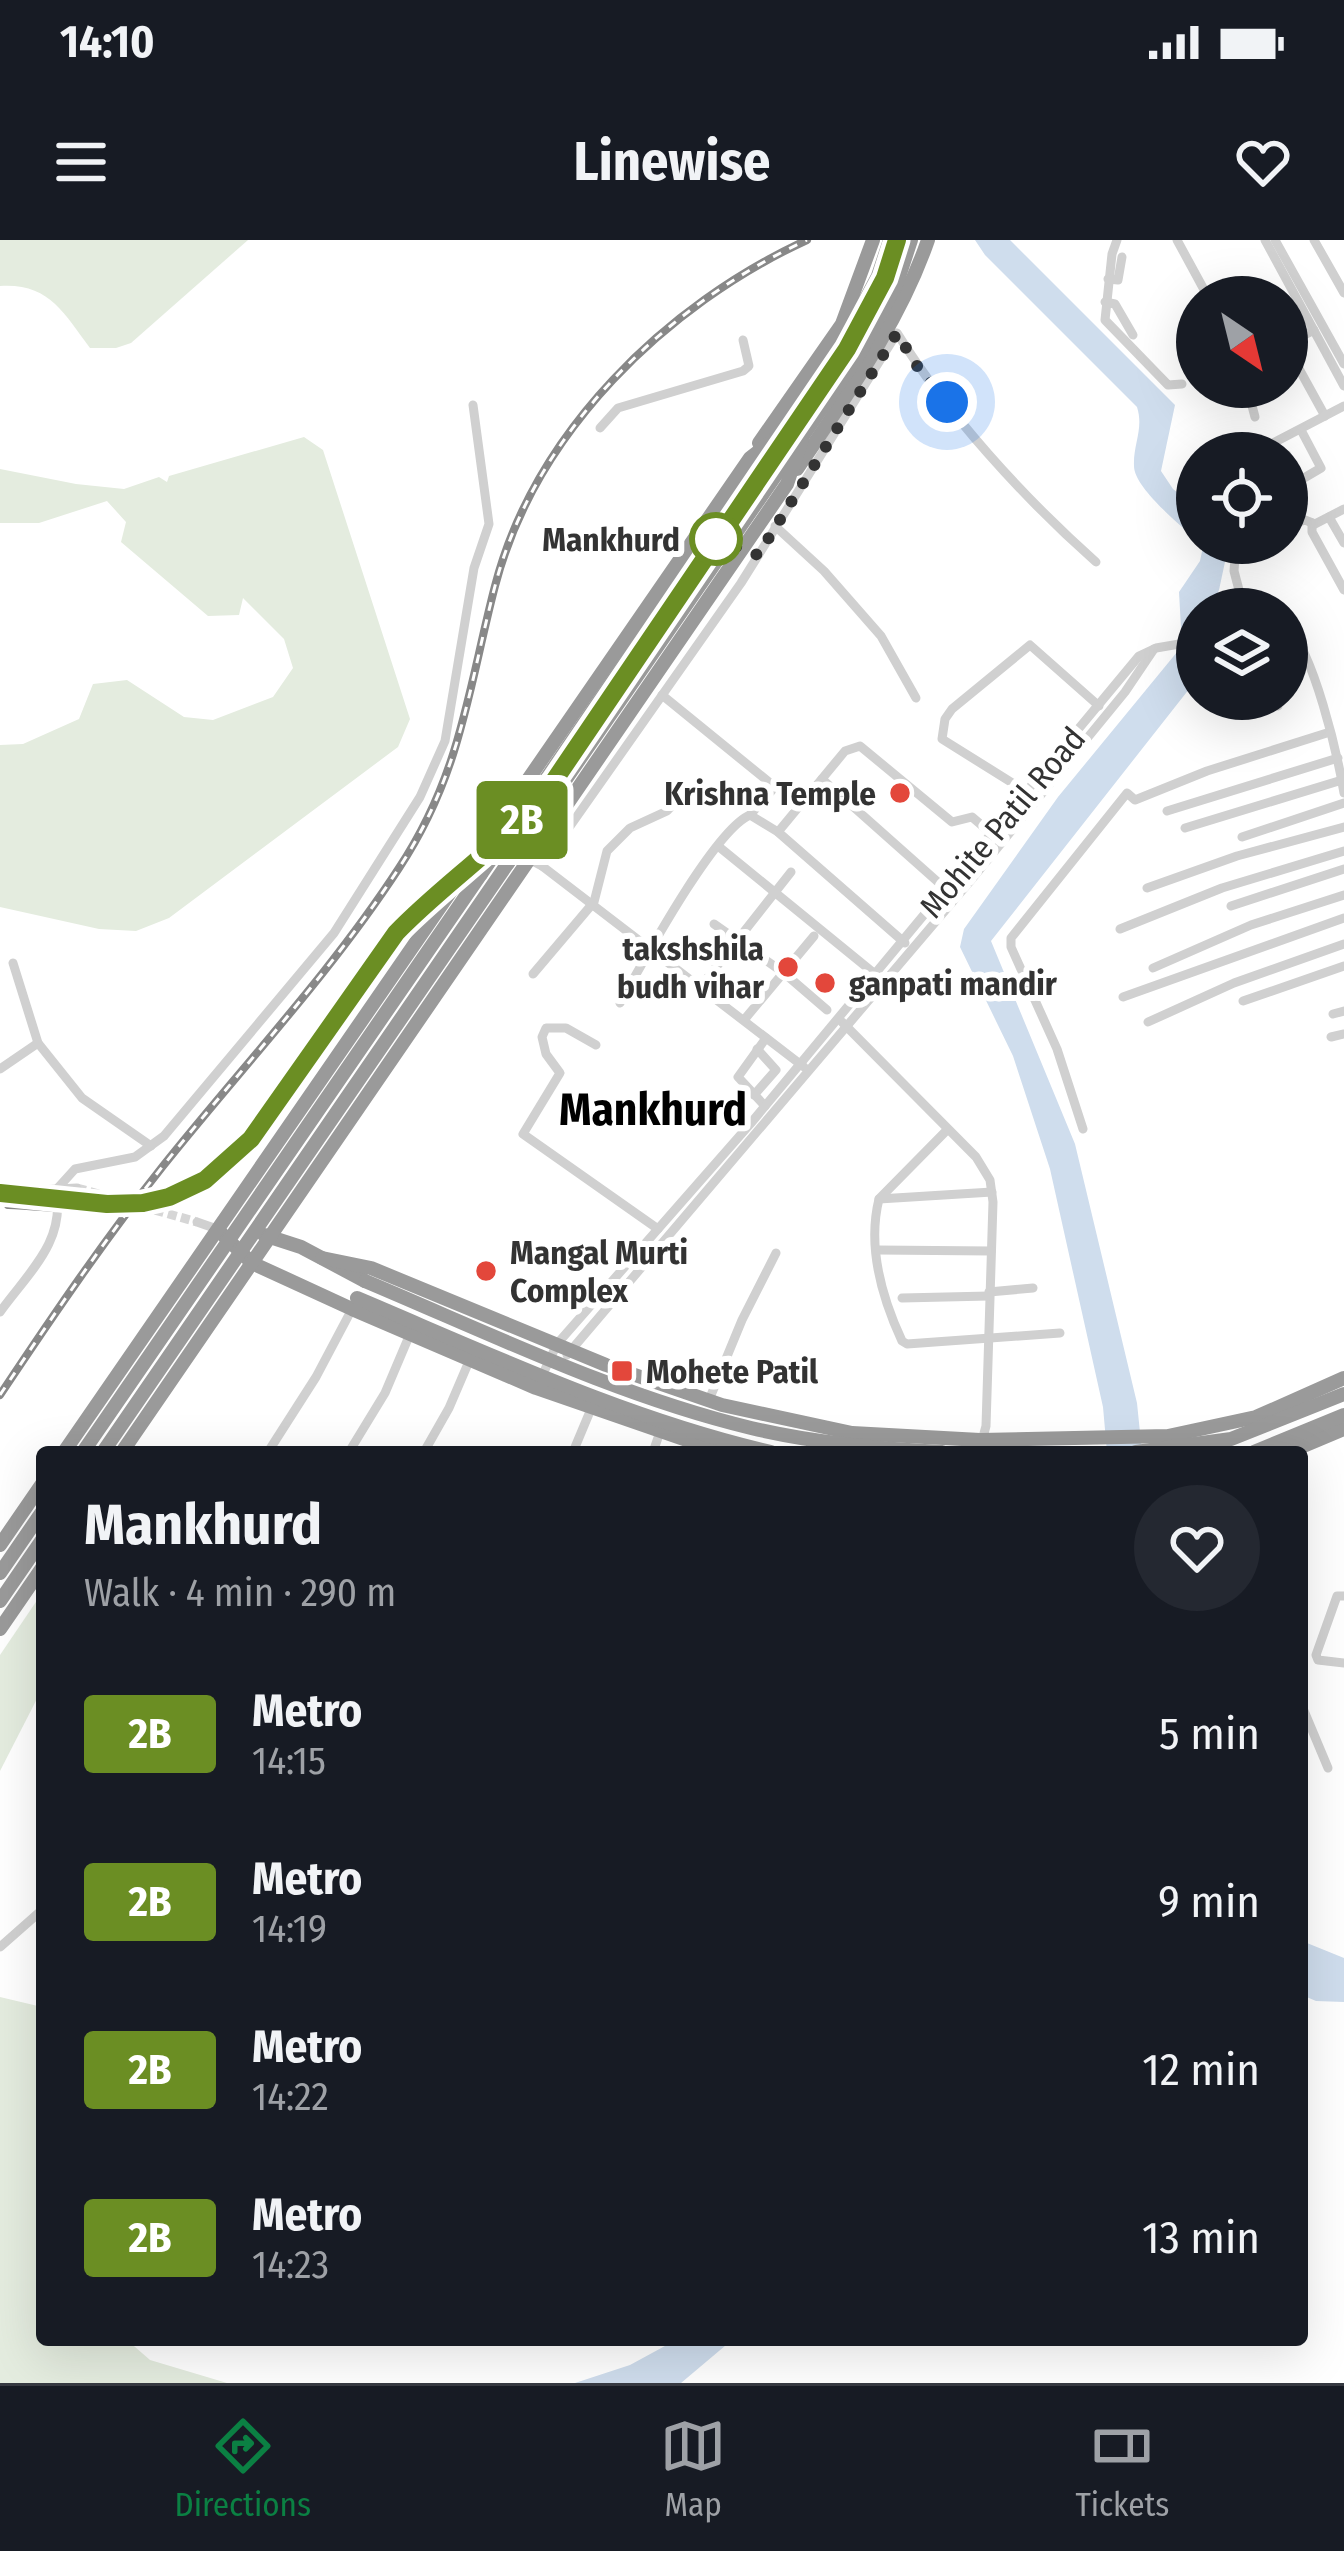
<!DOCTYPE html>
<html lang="en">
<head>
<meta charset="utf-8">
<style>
	body { margin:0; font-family:"Fira Sans Condensed",sans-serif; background:#242831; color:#f1f3f6; height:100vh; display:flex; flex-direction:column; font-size:45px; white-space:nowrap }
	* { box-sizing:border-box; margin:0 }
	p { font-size:39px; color:#9ea1a6 }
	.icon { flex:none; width:66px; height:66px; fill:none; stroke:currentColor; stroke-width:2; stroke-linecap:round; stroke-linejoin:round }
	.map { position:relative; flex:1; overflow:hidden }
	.side { position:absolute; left:36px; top:1206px; width:1272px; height:900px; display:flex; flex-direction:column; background:#171b24; border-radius:12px; box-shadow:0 12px 48px #0002 }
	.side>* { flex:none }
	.badge { padding:0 24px; border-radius:9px; font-size:42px; line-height:78px }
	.needle { width:78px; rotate:145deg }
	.buttons { position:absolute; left:1176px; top:36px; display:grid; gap:24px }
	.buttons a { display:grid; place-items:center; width:132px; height:132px; border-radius:50%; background:#171b24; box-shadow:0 12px 48px #0002; font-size:60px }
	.you { position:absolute; width:60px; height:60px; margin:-30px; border:9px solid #fff; border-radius:50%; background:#1a73e8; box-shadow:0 0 0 18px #1a73e833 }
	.map>.badge { position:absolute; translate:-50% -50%; box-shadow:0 0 0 6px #fff }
	.round { display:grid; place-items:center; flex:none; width:126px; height:126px; border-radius:63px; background:#242831 }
	.overview { display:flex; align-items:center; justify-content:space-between; height:204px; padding:0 48px }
	h1 { font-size:57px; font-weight:700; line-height:90px }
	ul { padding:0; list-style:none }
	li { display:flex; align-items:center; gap:36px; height:168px; padding:0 48px }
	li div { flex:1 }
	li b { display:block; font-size:45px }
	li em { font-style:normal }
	li .badge { min-width:132px; font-weight:700; text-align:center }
	.status { display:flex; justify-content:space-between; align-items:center; height:84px; padding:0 60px; background:#171b24; direction:ltr }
	.status svg { height:33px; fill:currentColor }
	header { display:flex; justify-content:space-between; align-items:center; height:156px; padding:0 48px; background:#171b24; font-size:54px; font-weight:700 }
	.tabs { display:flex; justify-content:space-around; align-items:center; height:168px; border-top:3px solid #363941; background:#171b24; font-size:33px; color:#9ea1a6 }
	.tabs a { display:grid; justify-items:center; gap:6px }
	.tabs .selected { color:#0b8043 }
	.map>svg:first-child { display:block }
</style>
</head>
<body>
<div class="status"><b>14:10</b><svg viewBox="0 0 49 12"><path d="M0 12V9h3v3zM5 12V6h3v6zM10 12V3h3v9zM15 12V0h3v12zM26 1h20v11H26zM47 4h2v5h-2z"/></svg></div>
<header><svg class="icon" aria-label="menu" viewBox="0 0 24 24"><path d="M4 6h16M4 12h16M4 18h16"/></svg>Linewise<svg class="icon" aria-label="heart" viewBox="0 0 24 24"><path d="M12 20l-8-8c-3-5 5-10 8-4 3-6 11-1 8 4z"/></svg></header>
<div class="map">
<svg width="1344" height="2143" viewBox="0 0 1344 2143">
	<rect width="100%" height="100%" fill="#fff"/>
	<!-- green -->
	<g fill="#e4ecdf">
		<path d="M0,0H248L131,103L116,108H90C63,72 49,43 0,46Z"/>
		<path d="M304,197L323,210L410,479L398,507L169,678L136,691L99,689L0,667V505L23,504L79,479L93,444L127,440L184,477L213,480L273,457L293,428L284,399L243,358L239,375L208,376L121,302L126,282L107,261L39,283H0V229L76,244L124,249L159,237L167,242L169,236Z"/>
		<path d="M42,1353V1449L0,1531V1415Z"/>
		<path d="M0,1757L42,1767V2100H127L150,2120L227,2143H0Z"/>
	</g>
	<!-- water -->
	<g fill="#cfdded">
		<path d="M975,0H1010L1175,165L1161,231L1173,249L1197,268V301C1181,285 1134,248 1134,226C1133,204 1144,189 1137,167L985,15Z"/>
		<path d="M1199,303H1229L1219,350L1210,369H1197V439L991,701L1075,904L1137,1163L1142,1212H1107L1103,1167L1050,929L1013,816L960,707L964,689L1058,557L1182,406L1179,352L1200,321L1203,307Z"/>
		<path d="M1302,1701L1344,1718V1762L1316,1761L1302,1755Z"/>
		<path d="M676,2100H732L681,2143H575L630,2125Z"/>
	</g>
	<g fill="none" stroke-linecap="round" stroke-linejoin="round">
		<!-- minor-tunnel -->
		<path stroke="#d6d6d6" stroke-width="9" stroke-dasharray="9 4.5" stroke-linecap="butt" d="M77,948L197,982"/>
		<!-- minor -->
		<g stroke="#d0d0d0" stroke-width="9">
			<path d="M1117,0L1112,14L1105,80L1168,145L1182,144"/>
			<path d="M1177,0L1208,57"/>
			<path d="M1265,0L1344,146"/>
			<path d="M1275,0L1344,124"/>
			<path d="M1314,0L1344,53"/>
			<path d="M1108,39L1118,40L1122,17"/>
			<path d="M1105,62L1115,64L1133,95"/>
			<path d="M1287,104L1314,90"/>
			<path d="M1287,107L1325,176"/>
			<path d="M1247,147L1255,177"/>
			<path d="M600,188L618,168L743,131L749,126L743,100"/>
			<path d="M1254,213L1344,166"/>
			<path d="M1287,215V220"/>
			<path d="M1287,248L1321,228L1301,190"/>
			<path d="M1329,277L1344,303"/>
			<path d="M1312,283V292L1344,350"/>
			<path d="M775,286L824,331L881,396L916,458"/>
			<path d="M1287,286L1305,280L1315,284L1344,269"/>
			<path d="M1236,303L1234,331L1244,369"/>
			<path d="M1287,385C1314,414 1337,512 1344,553"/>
			<path d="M662,455L775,547L750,575"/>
			<path d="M1253,459L1259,473"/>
			<path d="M1276,459L1278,466"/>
			<path d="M822,539L948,651"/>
			<path d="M1038,559L942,499L945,479L952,469L1030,405L1099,466"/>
			<path d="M1167,571L1338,518"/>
			<path d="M1185,588L1342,540"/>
			<path d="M778,592L845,511L860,506L952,582L972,577L992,594"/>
			<path d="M1242,597L1344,563"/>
			<path d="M718,606L875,734"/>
			<path d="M529,619L542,626L741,343L897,93C948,175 1024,258 1096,322"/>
			<path d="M542,626L804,827"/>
			<path d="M1147,648L1237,616L1344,587"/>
			<path d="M1231,666L1344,629"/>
			<path d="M714,684L784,733L827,770"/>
			<path d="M1120,689L1222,648L1344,611"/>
			<path d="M13,723L38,803L82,858L151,906"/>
			<path d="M1153,728L1251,685L1344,655"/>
			<path d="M533,734L594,662L607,611L630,588L667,571L682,555"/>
			<path d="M702,745L791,632"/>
			<path d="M1123,757L1344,678"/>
			<path d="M1243,761L1344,726"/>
			<path d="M620,763C642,724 714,590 750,575L778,592L905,703"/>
			<path d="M1333,774L1344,771"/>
			<path d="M744,780L814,696"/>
			<path d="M842,782L976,917L990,940L993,962L986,1186L979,1212"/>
			<path d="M1148,782L1234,743L1344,704"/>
			<path d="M1331,797L1344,794"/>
			<path d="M596,805L566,788H546L542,797L546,814L560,833L523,894L658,989"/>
			<path d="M0,829L38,803"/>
			<path d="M754,855L776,830L757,809"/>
			<path d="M765,866L738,837L766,798"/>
			<path d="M1083,889L1057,809L1011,707V698L1127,553L1135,560L1207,531L1330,492"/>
			<path d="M947,890L879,959C867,1007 882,1058 902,1101L907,1104L1060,1093"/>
			<path d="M0,952L77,948"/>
			<path d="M879,959L992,952"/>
			<path d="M197,982L217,989"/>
			<path d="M878,1010L991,1011"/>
			<path d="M989,1052L1033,1048"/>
			<path d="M902,1058L989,1056"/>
			<path d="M0,1072C29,1032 66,1001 56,950L75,929L135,917L164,896L334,693L420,557L445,501L474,328L489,284L473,165"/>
			<path d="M567,1115L971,640L1125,452L1154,409"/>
			<path d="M541,1138L557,1104L751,883L1139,416L1156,408L1197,401"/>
			<path d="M709,1160L742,1080L776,1013"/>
			<path d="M268,1212L316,1137L352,1069"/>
			<path d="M349,1212L385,1153L410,1094"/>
			<path d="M424,1212L449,1168L470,1119"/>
			<path d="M573,1212L591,1169"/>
			<path d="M653,1212L660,1192"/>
			<path d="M1344,1356H1337L1316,1415L1318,1420L1344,1423"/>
			<path d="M1302,1466L1328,1528"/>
			<path d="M0,1707L42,1670"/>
		</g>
		<!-- highway -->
		<g stroke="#9a9a9a" stroke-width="14">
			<path d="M759,203L842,84L873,0"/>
			<path d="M797,229C846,156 899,84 928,0"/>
			<path d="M508,623L858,116L897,43L911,0"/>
			<path d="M481,634L841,106L878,36L890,0"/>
			<path d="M221,993L252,1023L352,1069L536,1148L721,1212"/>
			<path d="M264,995L301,1007L365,1041"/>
			<path d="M322,1018L371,1028L606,1125L722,1165L852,1193L980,1200L1168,1196L1256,1177L1344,1138"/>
			<path d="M64,1212L750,218L786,190"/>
			<path d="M122,1212L787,244L802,199"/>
			<path d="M1289,1212L1344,1189"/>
			<path d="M0,1305L42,1244"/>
			<path d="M0,1333L42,1272"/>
			<path d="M0,1361L42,1300"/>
			<path d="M0,1389L42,1328"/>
		</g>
		<!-- rail casing -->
		<g stroke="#888" stroke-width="8">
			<g id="rail">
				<path d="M801,189C842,128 881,70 904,0"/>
				<path d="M8,965C75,968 145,982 206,947C273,908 346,767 396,702C435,651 497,622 538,572C582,518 618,455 657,398"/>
				<path d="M0,1155C52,1077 105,999 163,926C242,827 330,734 399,628C461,534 468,450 495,346C535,192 666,65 807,0"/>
			</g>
		</g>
		<!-- rail -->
		<use href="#rail" stroke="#fff" stroke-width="3" stroke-dasharray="9" stroke-linecap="butt"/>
		<!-- highway-bridge -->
		<g stroke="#9a9a9a" stroke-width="14">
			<path d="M365,1041C491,1094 618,1156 751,1188C814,1203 877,1209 942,1212"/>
			<path d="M357,1058C492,1115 628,1179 771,1212"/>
			<path d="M83,1212L481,634"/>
			<path d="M103,1212L508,623"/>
			<path d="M1136,1212L1231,1199L1344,1154"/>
			<path d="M1254,1212L1344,1175"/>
		</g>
	</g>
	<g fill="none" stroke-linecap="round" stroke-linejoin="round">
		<!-- line casing -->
		<g stroke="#fff" stroke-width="27">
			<path id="line" d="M0,953L107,964L143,963L169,957L205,940L251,899L396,693C447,640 510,601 554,541L847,109L885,38L897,0"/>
		</g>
		<!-- line -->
		<use href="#line" stroke="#6b8e23" stroke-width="18"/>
		<!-- walk -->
		<path stroke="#333" stroke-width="12" stroke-dasharray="0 21.6" d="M716,299L758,315L897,93L917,126L947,162"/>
	</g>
	<!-- markers -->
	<circle fill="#fff" stroke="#6b8e23" stroke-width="6" cx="716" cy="299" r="24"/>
	<g fill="#e3473b" stroke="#fff" stroke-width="4.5">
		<circle cx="900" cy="553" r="12"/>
		<circle cx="788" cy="727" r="12"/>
		<circle cx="825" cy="743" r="12"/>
		<circle cx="486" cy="1031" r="12"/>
		<rect x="610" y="1119" width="24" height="24" rx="6"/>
	</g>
	<g text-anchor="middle" stroke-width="12" stroke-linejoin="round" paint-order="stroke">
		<!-- stop labels -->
		<g font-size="33" font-weight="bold" fill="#333" stroke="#fff" text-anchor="end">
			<text x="680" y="311">Mankhurd</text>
		</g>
		<!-- poi labels -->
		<g font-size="33" font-weight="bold" fill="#333" stroke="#fff" text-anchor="start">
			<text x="876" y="565" text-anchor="end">Krishna Temple</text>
			<text x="764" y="720" text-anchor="end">takshshila<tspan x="764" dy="38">budh vihar</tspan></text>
			<text x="849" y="755">ganpati mandir</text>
			<text x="510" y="1024">Mangal Murti<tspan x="510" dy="38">Complex</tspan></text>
			<text x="646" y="1143">Mohete Patil</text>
		</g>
		<!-- street labels -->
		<g font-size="33" fill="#333" stroke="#fff">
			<text transform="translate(1002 582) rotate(-50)" y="12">Mohite Patil Road</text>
		</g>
		<!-- district labels -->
		<g font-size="45" font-weight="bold" fill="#000" stroke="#fff">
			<text x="653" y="885">Mankhurd</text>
		</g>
	</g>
</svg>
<div class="buttons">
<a><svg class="needle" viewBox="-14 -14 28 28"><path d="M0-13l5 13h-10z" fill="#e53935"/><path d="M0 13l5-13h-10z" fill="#9ea1a6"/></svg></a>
<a><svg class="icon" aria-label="locate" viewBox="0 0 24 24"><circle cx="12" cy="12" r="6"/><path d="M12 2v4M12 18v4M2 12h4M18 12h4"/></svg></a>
<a><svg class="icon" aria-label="layers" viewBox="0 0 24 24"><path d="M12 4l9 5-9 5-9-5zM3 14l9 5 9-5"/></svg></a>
</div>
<div class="you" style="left:947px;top:162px"></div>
<b class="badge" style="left:522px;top:580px;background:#6b8e23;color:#fff">2B</b>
<section class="side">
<div class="overview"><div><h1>Mankhurd</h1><p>Walk · 4 min · 290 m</p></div><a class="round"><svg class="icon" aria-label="heart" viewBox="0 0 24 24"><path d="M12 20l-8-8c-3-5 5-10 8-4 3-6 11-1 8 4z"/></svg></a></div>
<ul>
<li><span class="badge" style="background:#6b8e23;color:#fff">2B</span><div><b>Metro</b><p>14:15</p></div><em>5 min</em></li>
<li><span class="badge" style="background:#6b8e23;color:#fff">2B</span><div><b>Metro</b><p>14:19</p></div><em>9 min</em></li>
<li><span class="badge" style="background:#6b8e23;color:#fff">2B</span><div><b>Metro</b><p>14:22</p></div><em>12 min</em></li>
<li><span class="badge" style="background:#6b8e23;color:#fff">2B</span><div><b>Metro</b><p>14:23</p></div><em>13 min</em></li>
</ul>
</section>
</div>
<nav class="tabs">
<a class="selected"><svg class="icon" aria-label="directions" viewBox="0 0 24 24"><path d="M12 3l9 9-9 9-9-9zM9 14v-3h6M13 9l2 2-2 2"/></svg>Directions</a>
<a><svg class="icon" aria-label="map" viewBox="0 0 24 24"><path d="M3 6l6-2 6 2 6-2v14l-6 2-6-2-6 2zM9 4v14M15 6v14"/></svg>Map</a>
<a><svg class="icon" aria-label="tickets" viewBox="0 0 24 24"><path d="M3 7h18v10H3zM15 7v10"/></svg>Tickets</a>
</nav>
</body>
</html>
